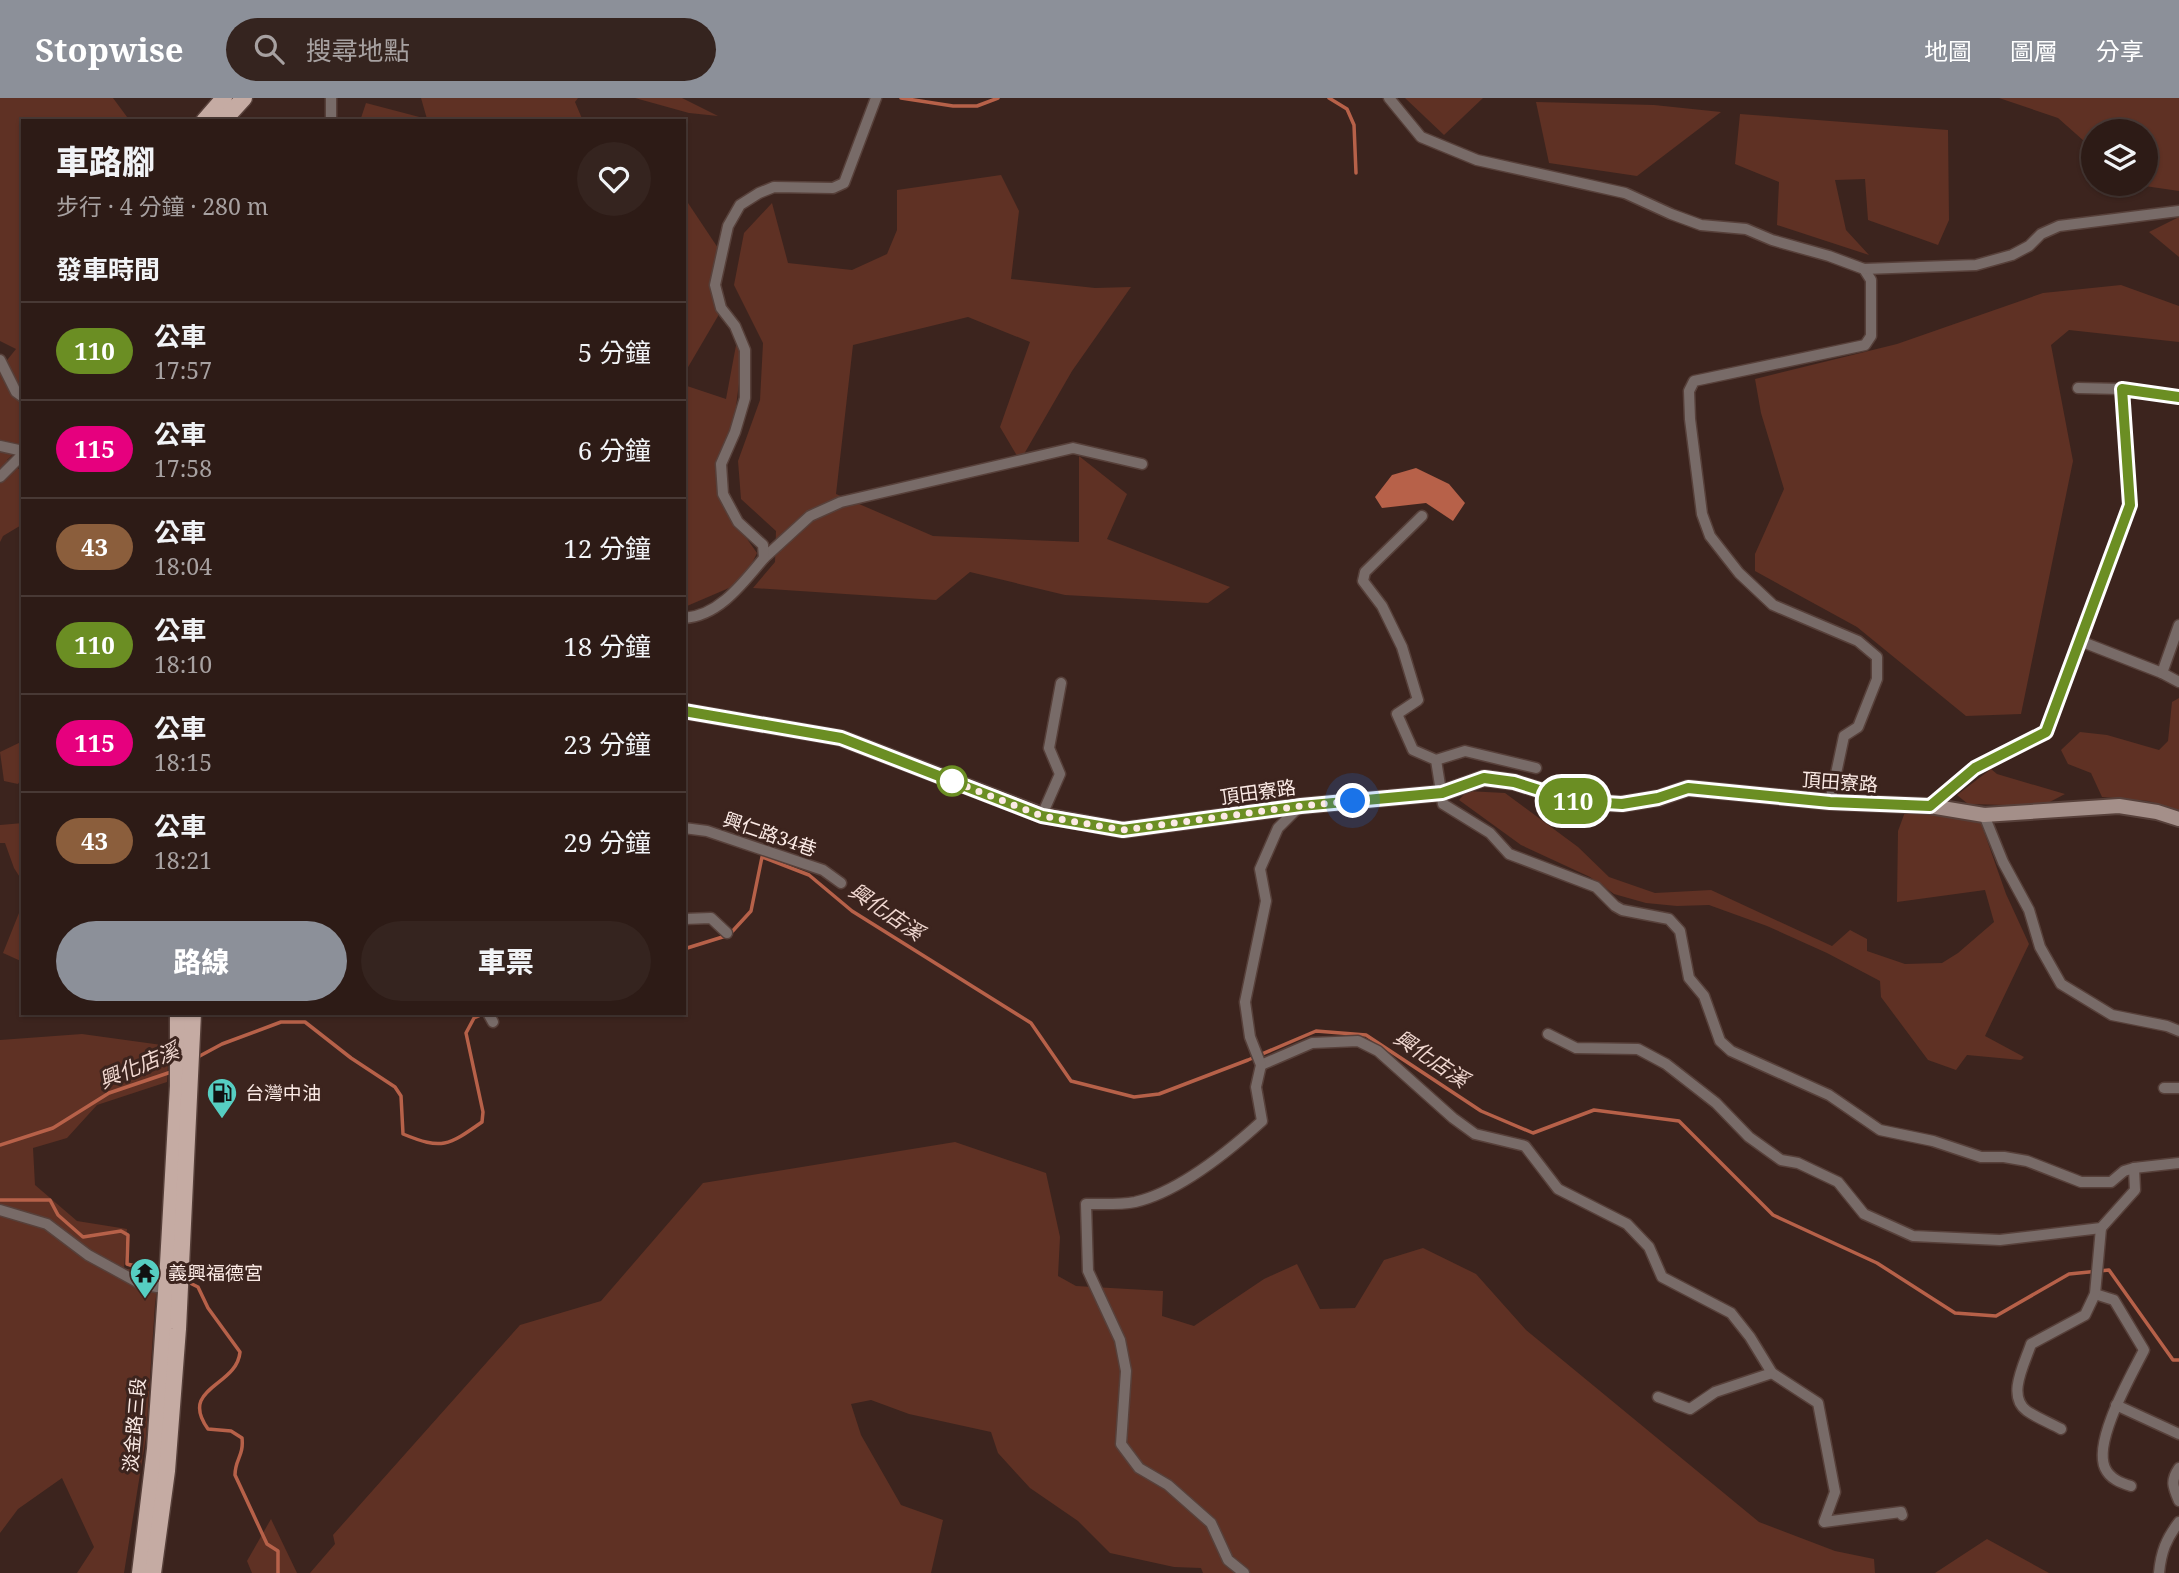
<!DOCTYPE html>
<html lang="zh-TW">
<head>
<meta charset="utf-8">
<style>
	body { margin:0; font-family:"Noto Serif","Noto Sans TC",serif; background:#35241f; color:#f1f3f6; height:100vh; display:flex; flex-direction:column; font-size:26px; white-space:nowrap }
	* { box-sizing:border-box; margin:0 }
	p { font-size:23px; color:#a7a1a1 }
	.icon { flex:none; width:38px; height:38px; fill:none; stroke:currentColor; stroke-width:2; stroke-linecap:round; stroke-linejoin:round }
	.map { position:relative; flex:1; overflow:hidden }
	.drawer { position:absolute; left:21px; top:21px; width:665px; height:896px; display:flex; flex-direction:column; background:#2d1b16; border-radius:0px; box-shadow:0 2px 5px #0004,0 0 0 2px #483935 }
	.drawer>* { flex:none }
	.badge { padding:0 14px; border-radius:23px; font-size:24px; line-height:46px }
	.tools { position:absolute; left:2081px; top:21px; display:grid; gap:14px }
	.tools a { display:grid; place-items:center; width:77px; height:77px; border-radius:50%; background:#2d1b16; box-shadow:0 2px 5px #0004,0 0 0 2px #483935; font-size:35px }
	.you { position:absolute; width:35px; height:35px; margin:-18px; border:5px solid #fff; border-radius:50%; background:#1a73e8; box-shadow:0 0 0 10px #1a73e833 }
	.map>.badge { position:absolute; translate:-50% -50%; box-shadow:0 0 0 4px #fff }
	h2 { padding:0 35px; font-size:26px; line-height:63px }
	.round { display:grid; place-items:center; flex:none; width:74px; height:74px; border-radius:37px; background:#35241f }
	.summary { display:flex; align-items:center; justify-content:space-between; height:119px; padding:0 35px }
	h1 { font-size:33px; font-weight:800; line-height:52px }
	.action { display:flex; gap:14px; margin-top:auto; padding:14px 35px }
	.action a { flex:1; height:80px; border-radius:42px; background:#8c9099; color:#fff; font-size:28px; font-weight:800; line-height:80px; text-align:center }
	.action a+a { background:#35241f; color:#f1f3f6 }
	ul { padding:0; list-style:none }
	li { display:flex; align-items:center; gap:21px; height:98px; padding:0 35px; border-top:2px solid #483935 }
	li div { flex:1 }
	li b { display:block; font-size:26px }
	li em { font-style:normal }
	li .badge { min-width:77px; font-weight:700; text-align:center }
	header { display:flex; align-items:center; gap:42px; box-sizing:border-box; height:98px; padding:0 35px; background:#8c9099; color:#fff }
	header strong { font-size:33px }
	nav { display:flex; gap:38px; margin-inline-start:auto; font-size:24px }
	.search { width:490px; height:63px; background:#35241f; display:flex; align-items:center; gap:18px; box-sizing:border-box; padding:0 24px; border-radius:38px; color:#a7a1a1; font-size:26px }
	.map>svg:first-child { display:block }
</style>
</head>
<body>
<header>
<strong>Stopwise</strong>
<div class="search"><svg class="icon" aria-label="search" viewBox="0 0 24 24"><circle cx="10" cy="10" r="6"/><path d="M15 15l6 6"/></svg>搜尋地點</div>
<nav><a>地圖</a><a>圖層</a><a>分享</a></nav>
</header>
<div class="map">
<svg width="2179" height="1475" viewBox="0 0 2179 1475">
	<rect width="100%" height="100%" fill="#3c241e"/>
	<!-- green -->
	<g fill="#5f3124">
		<path d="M0,0H113L130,23H23V347L7,362L23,374V426L3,438L0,444V271L16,251L0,243Z"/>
		<path d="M421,0H578L575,4L583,23H360L366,5L427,21Z"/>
		<path d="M635,0H682L718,18L689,15Z"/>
		<path d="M1405,0H1483L1444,37Z"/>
		<path d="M1999,0H2179V93L2131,86H2146V33H2093V51L2058,20Z"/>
		<path d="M1536,4L1654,7L1721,14L1637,78L1549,65Z"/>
		<path d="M1740,16L1948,32L1949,122L1938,147L1868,122L1865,81L1835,82L1846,132L1869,157L1777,127L1779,84L1735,66Z"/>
		<path d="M1001,77L1019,113L1011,181L1095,190L1131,189L1072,273L1020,363L1000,329L1030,244L968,219L853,247L836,396L933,438L1079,444V358L1127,396L1107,441L1230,489L1208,505L1065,497L970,474L936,502L753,490L775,464L776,433L741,401L738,363L760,302L763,245L734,187L744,135L772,105L788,165L852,172L887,156L897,132V92Z"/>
		<path d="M684,99L718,150V218L684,276Z"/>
		<path d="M2179,119V159L2149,134Z"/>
		<path d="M2121,187L2179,208V244L2069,232L2051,247L2073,363L2021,616L1966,618L1857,529L1755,473V456L1784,391L1761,315L1755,281L1897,246L2043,195Z"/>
		<path d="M737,242L743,253L734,325L716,364L723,407L757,455L743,484L687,508L684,506V287L726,301Z"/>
		<path d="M2179,600V712L2148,703L2102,699L2091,675L2068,666L2061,652L2080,634L2107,637L2159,652L2168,643L2172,604Z"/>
		<path d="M23,643V678L18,686L4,683L0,654Z"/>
		<path d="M1991,671L1997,676L2065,696L2042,708L1968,706L1957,697Z"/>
		<path d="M1467,693L1505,695L1578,749L1609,779L1655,795L1711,792L1832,848L1850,832L1867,841V853L1905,866L1942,865L1958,855L1994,824L1985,792L1897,804L1898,733L1905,714L1937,715L1981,725L2006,796L2029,846L1985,938L2024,959L2021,962L1967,957L1956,972L1928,962L1881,899L1880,883L1827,855L1767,828L1709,807L1677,808L1646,805L1614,796L1590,779L1521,747L1459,702Z"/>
		<path d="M23,725V784L14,770L5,745H0V727Z"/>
		<path d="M23,805V864L3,855Z"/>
		<path d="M82,936L169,948L167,984L97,1007L67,1040L33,1050L35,1087L77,1123L127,1131L124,1171H160L155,1206L146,1339L124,1475H77L94,1449L62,1380L18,1411L0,1435V942Z"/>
		<path d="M955,1044L1046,1075L1060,1139L1058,1178L1076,1188L1163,1193L1162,1218L1194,1228L1264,1181L1297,1166L1320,1211L1355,1210L1384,1162L1423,1150L1476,1176L1526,1232L1759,1424L1835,1453L1874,1461L1875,1475H1203L1201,1470L1174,1469L1110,1455L1078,1423L1030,1390L998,1355L991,1334L909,1316L871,1302L851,1306L861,1337L901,1407L943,1422L931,1475H310L335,1446L333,1437L520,1227L601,1203L703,1085Z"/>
		<path d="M271,1421L297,1475H252L247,1463Z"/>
		<path d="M1987,1441L2049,1475H1935Z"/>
	</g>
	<!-- water -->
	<path fill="#b76149" d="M1416,370L1449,386L1465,405L1453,423L1426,405L1382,410L1375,399L1392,377Z"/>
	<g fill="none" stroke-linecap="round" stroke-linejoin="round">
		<!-- stream -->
		<g stroke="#b76149" stroke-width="3.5">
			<path d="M901,0L953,8H977L998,0"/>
			<path d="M1329,0L1347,11L1354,27L1356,75"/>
			<path d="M684,851L729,837L751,813L762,759L809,777L852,813L1031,925L1071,983L1134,999L1159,996L1248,962L1316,933L1366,937L1481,1013L1533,1035L1594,1012L1679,1023L1773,1117L1877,1165L1955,1215L1996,1218L2069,1176L2109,1172L2173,1262H2179"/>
			<path d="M196,960L222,946L281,924H305L351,960L395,989L401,998L403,1036C442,1052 448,1048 482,1024L483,1014L466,935L474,920L485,915"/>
			<path d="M0,1047L53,1030L109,995L174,973"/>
			<path d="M0,1102H50L58,1117L83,1139L121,1133L128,1137L127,1166C139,1170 150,1167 161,1172"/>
			<path d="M184,1182L198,1189L208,1210L240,1254C237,1289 178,1289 208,1331L231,1333L242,1340C244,1358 235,1361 235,1377L267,1446L278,1453V1475"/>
		</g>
		<!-- street casing -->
		<g stroke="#57403a" stroke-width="13">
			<g id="street">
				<path d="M331,0V23"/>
				<path d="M1389,0L1421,39L1477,62L1625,95L1671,116L1701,127L1746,131L1772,142L1829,158L1864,171L1871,182V238L1865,247L1694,283L1689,293L1690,321L1702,416L1710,438L1739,475L1773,507L1858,543L1877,559V581L1858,629L1844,638L1830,704"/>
				<path d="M1864,171L1976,167L2012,157L2029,148L2041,136L2059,128L2179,113"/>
				<path d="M0,262L16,294L23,299"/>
				<path d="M2078,290L2122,291"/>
				<path d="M0,348L23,353"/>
				<path d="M0,379L23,356"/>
				<path d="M1422,418L1365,474L1363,483L1382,508L1402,549L1418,602L1397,616L1413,652L1436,662L1443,706L1490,735L1509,756L1596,789L1615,808L1622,812L1669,821L1680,833L1689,880L1704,898L1720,943L1731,953L1829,997L1880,1032L1933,1043L1981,1059H2004L2027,1063L2081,1084H2111L2124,1073L2134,1070L2179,1065"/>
				<path d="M764,460L810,418L841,404L1073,350L1142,366"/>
				<path d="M684,520C719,518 743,485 764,460L763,447L738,424L723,396L721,366L735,334L745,300V252L735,228L721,210L715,187L728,128L740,107L759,95L774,89L833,90L844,85L876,0"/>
				<path d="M2080,543L2162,575L2179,584"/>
				<path d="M2162,575L2179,527"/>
				<path d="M1436,662L1465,653L1536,670"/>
				<path d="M1930,708L1975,670L2046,634L2131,407L2122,291L2179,299"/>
				<path d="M1042,717L1060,676L1049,650L1061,585"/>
				<path d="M1984,717L2003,764L2029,812L2040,849L2061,886L2112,917L2167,928L2179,933"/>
				<path d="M684,730L707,733L823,772L841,785"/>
				<path d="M684,821L711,820L727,835"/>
				<path d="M488,915L493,924"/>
				<path d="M1548,936L1576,950L1638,951L1666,966L1716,1005L1749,1039L1781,1062L1798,1065L1838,1084L1864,1116L1913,1138L2000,1142L2101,1130L2135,1092L2134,1070"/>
				<path d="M1261,967L1312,945L1358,943L1378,953L1453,1020L1475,1036L1525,1048L1558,1091L1627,1126L1649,1149L1662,1179L1731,1215L1750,1239L1772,1275L1818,1305L1835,1394L1824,1424L1901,1414L1902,1417"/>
				<path d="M2164,990H2179"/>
				<path d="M0,1112L47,1126L88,1157L141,1186L168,1191"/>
				<path d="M2095,1196L2114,1202L2144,1252C2131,1278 2093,1343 2105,1370C2110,1381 2121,1385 2131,1388"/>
				<path d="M1658,1299L1690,1311L1715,1294L1772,1275"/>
				<path d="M2116,1307L2179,1336"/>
				<path d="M2061,1331C2050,1325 2037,1320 2027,1313C2006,1298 2025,1265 2031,1246L2085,1217L2095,1196L2101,1130"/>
				<path d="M2179,1370C2170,1383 2173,1389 2179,1403"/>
				<path d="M1244,1475L1228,1462L1211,1425L1168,1387L1139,1370L1121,1346L1126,1273L1120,1242L1088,1173L1086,1106C1102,1106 1120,1107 1135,1104C1179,1094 1229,1053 1262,1023L1256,989L1261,967L1250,939L1245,904L1266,803L1260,771L1278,730L1300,708"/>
				<path d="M2159,1475C2161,1454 2166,1441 2179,1424"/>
			</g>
		</g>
		<!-- secondary casing -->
		<g stroke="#57403a" stroke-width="18">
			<path id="secondary" d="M684,613L841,640L1042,717L1123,732L1301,708L1442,695L1484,680L1514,684L1574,703L1622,706L1659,700L1688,690L1830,704L1930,708L1984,717L2119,708L2157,714L2179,721"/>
		</g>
		<!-- primary casing -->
		<g stroke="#57403a" stroke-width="19">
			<g id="primary">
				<path d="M204,23L224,0"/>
				<path d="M223,23L244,0"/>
				<path d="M140,1475L155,1351L168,1166L178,988V915"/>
				<path d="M153,1475L167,1373L178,1231L193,915"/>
			</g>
		</g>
		<!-- street -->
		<use href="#street" stroke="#786b68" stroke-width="10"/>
		<!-- secondary -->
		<use href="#secondary" stroke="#a48f89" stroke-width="14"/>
		<!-- primary -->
		<use href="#primary" stroke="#c5aba3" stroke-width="16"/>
	</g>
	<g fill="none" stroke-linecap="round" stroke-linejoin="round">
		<!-- line casing -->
		<g stroke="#fff" stroke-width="16">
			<path id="line" d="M684,613L841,640L1042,718L1123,732L1301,708L1442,695L1484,680L1514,684L1574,703L1622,706L1658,700L1688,690L1830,704L1930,708L1975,670L2046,634L2130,407L2122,291L2179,299"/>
		</g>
		<!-- line -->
		<use href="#line" stroke="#6b8e23" stroke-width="10"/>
		<!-- walk -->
		<path stroke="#fbeae5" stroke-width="7" stroke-dasharray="0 12.6" d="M952,683L942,679L1042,718L1123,732L1301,708L1353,703"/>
	</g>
	<!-- icons -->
	<defs>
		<g id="fuel-pin" transform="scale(1.575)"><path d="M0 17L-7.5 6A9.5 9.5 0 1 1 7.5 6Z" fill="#56cec2" stroke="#3c241e"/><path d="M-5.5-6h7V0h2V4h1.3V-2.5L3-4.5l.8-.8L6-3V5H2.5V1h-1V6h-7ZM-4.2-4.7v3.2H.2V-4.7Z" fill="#111"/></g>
		<g id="temple-pin" transform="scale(1.575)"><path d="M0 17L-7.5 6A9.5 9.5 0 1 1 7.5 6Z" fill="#56cec2" stroke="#3c241e"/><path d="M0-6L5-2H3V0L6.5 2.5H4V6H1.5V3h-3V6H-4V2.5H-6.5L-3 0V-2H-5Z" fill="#111"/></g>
	</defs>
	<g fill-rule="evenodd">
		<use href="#fuel-pin" x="222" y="995"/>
		<use href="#temple-pin" x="145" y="1175"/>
	</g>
	<!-- markers -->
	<circle fill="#fff" stroke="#6b8e23" stroke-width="3.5" cx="952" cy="683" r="14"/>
	<g text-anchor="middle" stroke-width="6" stroke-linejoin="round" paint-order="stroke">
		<!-- street labels -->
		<g font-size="19" fill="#fbeae5" stroke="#3c241e">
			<text transform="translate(1840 684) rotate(4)" y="7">頂田寮路</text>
			<text transform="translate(1258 694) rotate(-8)" y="7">頂田寮路</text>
			<text transform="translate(770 736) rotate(19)" y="7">興仁路34巷</text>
			<text transform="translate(134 1327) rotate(-85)" y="7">淡金路三段</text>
		</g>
		<!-- poi labels -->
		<g font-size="19" fill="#fbeae5" stroke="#3c241e" text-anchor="start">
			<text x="245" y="1002">台灣中油</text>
			<text x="168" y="1182">義興福德宮</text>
		</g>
		<!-- water labels -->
		<g font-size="21" font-style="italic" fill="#f1d8d1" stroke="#3c241e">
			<text transform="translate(886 814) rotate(34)" y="7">興化店溪</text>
			<text transform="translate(1431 961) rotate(34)" y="7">興化店溪</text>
			<text transform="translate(139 968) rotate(-23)" y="7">興化店溪</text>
		</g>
	</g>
</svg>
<div class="tools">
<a><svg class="icon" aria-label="layers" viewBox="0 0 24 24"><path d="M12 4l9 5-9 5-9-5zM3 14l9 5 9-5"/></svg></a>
</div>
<div class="you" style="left:1353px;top:703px"></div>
<b class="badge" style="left:1573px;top:703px;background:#6b8e23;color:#fff">110</b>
<section class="drawer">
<div class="summary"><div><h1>車路腳</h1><p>步行 · 4 分鐘 · 280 m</p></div><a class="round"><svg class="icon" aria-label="heart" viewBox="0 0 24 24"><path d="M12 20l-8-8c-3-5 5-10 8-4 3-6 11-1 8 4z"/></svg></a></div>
<h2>發車時間</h2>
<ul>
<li><span class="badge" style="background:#6b8e23;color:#fff">110</span><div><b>公車</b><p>17:57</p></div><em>5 分鐘</em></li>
<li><span class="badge" style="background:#e6007e;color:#fff">115</span><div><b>公車</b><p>17:58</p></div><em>6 分鐘</em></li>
<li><span class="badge" style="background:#8b5e3c;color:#fff">43</span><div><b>公車</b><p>18:04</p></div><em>12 分鐘</em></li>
<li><span class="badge" style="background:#6b8e23;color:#fff">110</span><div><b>公車</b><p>18:10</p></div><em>18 分鐘</em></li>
<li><span class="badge" style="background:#e6007e;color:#fff">115</span><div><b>公車</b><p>18:15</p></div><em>23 分鐘</em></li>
<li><span class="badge" style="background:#8b5e3c;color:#fff">43</span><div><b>公車</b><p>18:21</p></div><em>29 分鐘</em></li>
</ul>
<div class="action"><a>路線</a><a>車票</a></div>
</section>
</div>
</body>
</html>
